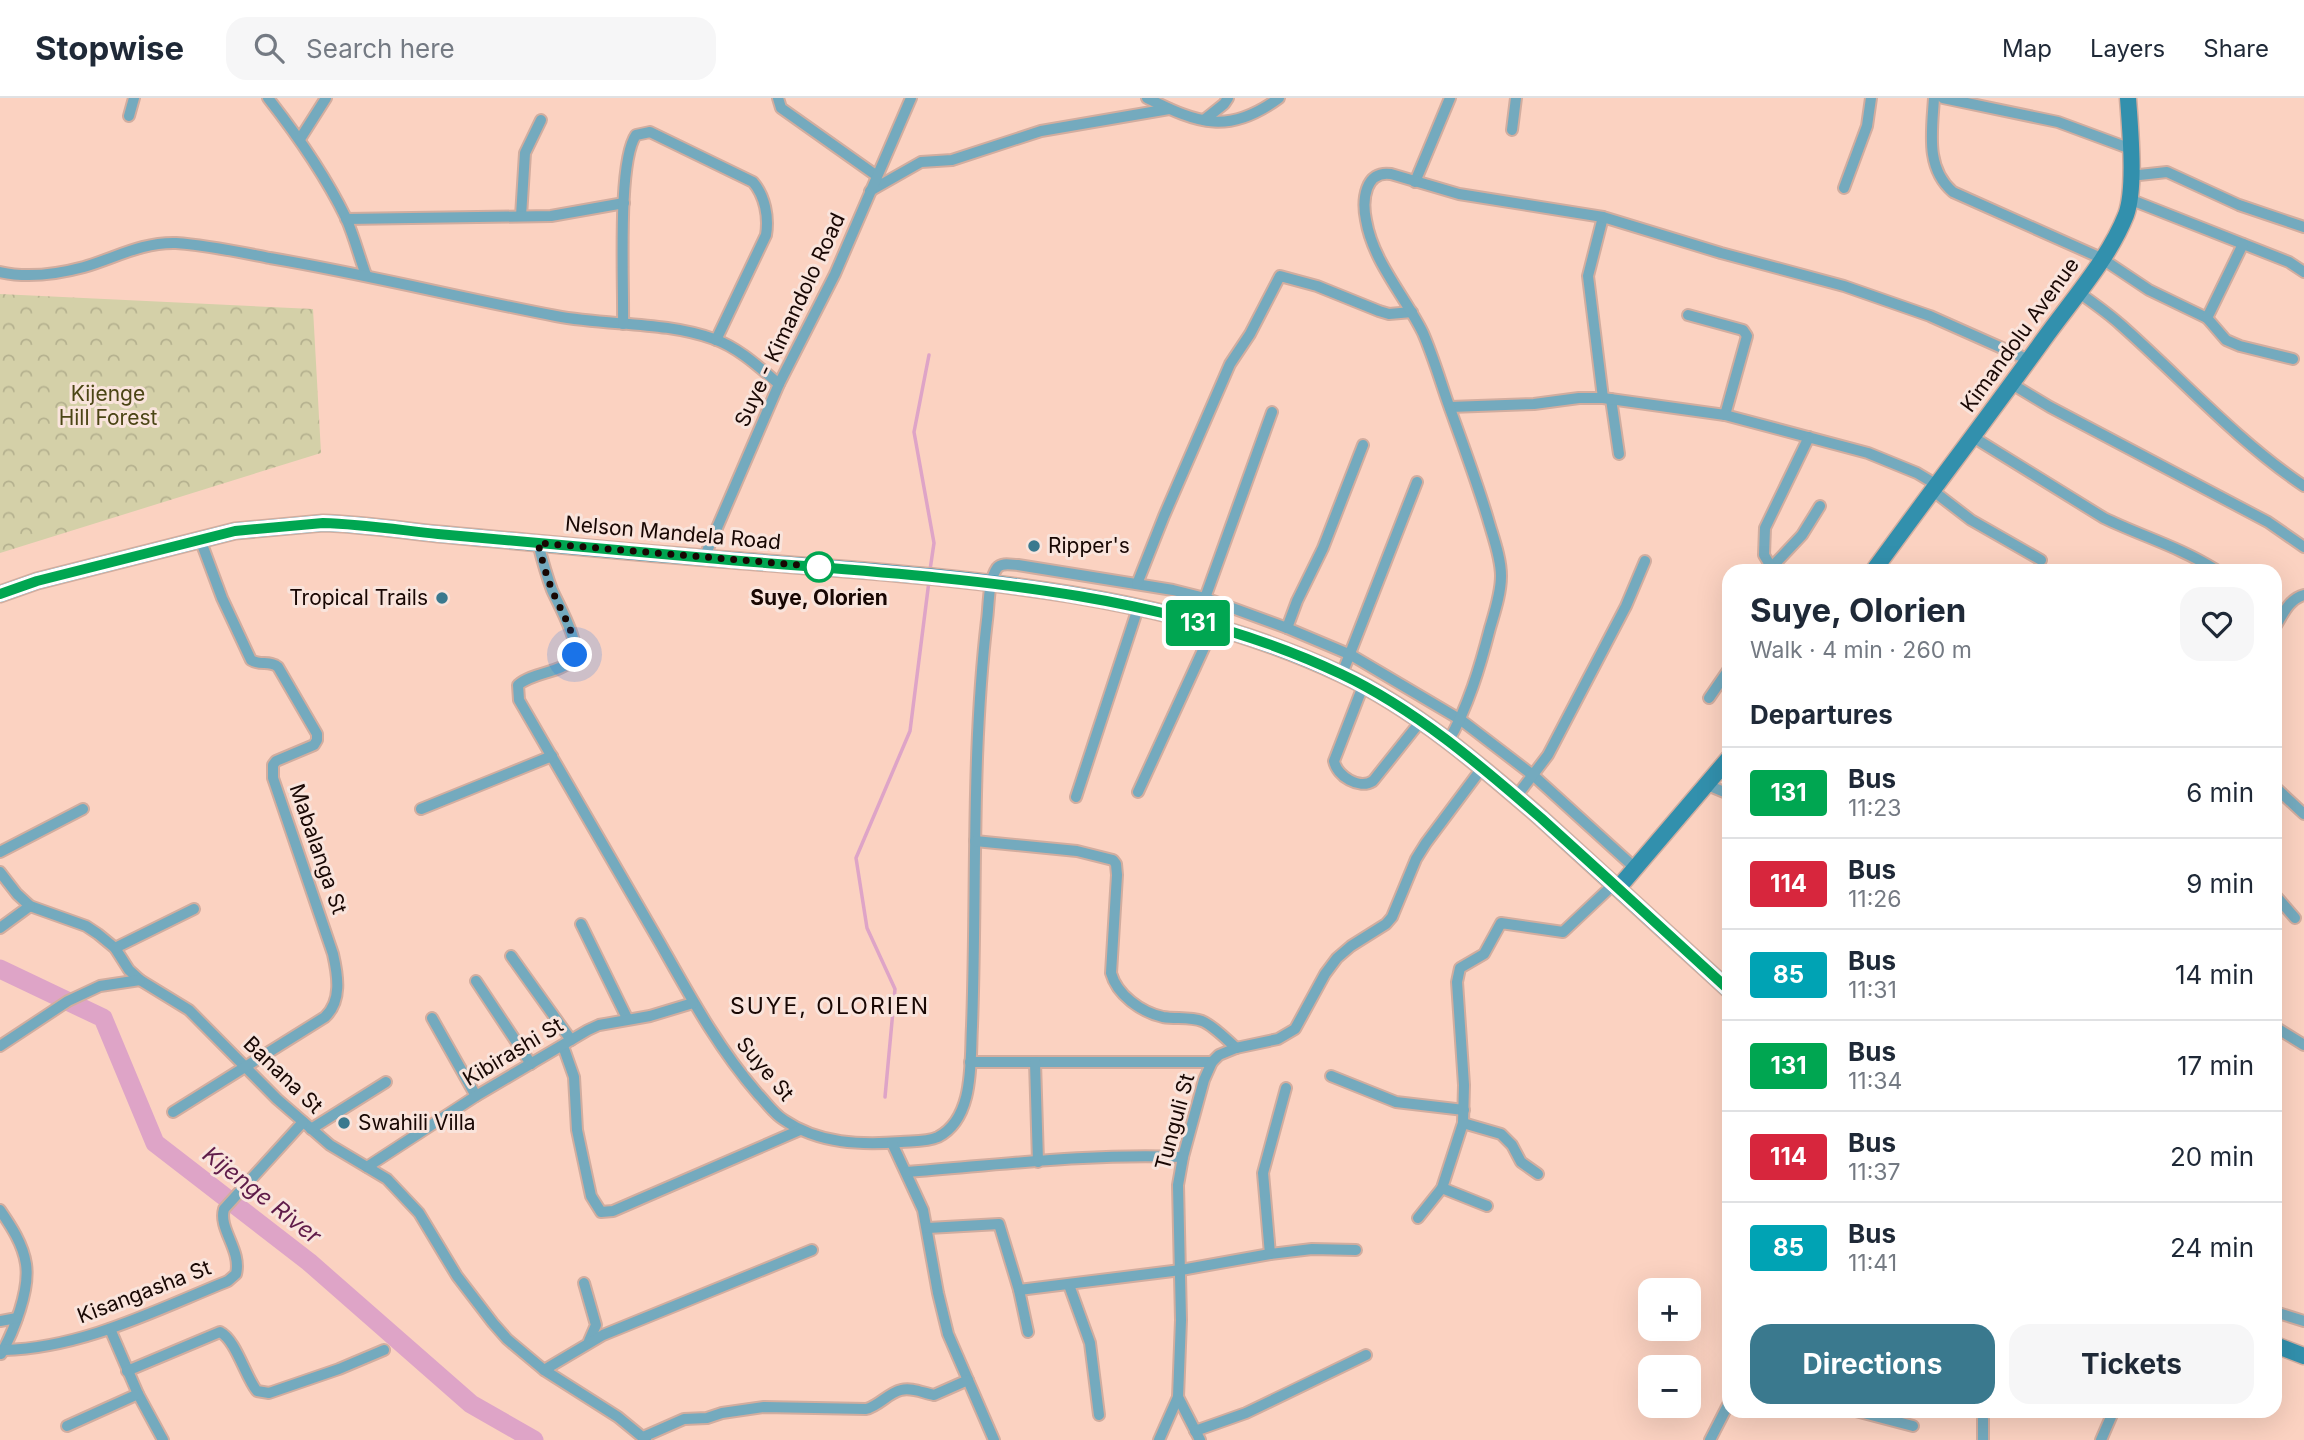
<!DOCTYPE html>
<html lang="en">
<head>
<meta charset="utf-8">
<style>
	body { margin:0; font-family:Inter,sans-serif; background:#f6f6f7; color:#1f2937; height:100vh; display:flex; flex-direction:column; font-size:26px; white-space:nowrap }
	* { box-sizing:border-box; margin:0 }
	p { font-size:23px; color:#747a83 }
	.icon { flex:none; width:38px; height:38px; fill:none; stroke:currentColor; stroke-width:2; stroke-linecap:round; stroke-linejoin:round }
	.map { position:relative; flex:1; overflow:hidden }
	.sheet { position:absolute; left:1722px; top:466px; width:560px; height:854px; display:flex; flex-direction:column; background:#fff; border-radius:21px; box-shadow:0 7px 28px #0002 }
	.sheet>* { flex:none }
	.badge { padding:0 14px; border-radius:5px; font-size:24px; line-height:46px }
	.buttons { position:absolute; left:1638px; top:1180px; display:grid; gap:14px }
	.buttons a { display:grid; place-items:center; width:63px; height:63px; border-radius:14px; background:#fff; box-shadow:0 7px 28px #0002; font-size:35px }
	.you { position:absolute; width:35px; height:35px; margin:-18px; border:5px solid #fff; border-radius:50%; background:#1a73e8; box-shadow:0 0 0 10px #1a73e833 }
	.map>.badge { position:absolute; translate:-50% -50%; box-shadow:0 0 0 4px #fff }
	h2 { padding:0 28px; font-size:26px; line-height:63px }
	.round { display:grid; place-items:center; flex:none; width:74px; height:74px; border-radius:21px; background:#f6f6f7 }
	.head { display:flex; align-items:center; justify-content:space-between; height:119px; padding:0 28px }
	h1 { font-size:33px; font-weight:700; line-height:52px }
	.primary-button { display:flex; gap:14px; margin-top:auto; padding:14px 28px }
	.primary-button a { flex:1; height:80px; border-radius:21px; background:#3a798e; color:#fff; font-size:28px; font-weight:700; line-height:80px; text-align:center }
	.primary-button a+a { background:#f6f6f7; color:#1f2937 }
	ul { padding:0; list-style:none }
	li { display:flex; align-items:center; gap:21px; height:91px; padding:0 28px; border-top:2px solid #e0e1e3 }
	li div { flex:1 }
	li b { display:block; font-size:26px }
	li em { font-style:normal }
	li .badge { min-width:77px; font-weight:700; text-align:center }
	header { display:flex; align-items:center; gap:42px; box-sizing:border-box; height:98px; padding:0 35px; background:#fff; border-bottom:2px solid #e0e1e3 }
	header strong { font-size:33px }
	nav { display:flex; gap:38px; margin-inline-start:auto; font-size:24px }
	.search { width:490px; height:63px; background:#f6f6f7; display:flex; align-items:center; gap:18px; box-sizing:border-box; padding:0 24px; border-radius:21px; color:#747a83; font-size:26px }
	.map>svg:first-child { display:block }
</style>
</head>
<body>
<header>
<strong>Stopwise</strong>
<div class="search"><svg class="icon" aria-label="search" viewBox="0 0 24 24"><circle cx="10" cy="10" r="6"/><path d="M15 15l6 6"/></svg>Search here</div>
<nav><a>Map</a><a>Layers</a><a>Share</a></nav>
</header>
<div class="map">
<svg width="2304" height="1342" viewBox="0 0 2304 1342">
	<defs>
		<pattern id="forest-crowns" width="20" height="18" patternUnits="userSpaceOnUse" patternTransform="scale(1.75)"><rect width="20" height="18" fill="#d4d0a8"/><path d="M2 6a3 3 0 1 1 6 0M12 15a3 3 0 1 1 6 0" fill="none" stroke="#b5b18f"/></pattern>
	</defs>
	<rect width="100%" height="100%" fill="#fbd2c1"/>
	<!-- forest -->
	<path fill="url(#forest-crowns)" d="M0,196L313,211L321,355L0,455Z"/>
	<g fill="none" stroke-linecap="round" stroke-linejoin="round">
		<!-- stream -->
		<g stroke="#dea4c7" stroke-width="3.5">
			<path d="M929,257L914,334L934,445L930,472"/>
			<path d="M885,999L895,891L867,830L856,760L910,633L929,483"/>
		</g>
		<!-- river -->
		<path stroke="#dea4c7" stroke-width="19" d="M0,871L103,920L155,1045L309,1164L471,1306L534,1342"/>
		<!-- street casing -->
		<g stroke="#d2ad9f" stroke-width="14">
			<g id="street">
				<path d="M268,0C297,37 325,77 346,120C354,138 359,158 366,177"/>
				<path d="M778,0L781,10L877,78"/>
				<path d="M1147,0C1199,26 1229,37 1279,0"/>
				<path d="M1934,0C1932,33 1925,70 1953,94L2101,160L2149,192L2207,220L2226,242L2240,248L2293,261"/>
				<path d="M1943,0L2058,24L2131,51"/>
				<path d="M129,18L134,0"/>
				<path d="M1204,22L1224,6L1228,0"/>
				<path d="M1512,32L1516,0"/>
				<path d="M300,41L326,0"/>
				<path d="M2130,78L2167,74L2239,107L2304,129"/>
				<path d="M1415,84L1450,0"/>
				<path d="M1844,90L1867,28L1871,0"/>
				<path d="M870,93L921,64L952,62L1041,33L1169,11"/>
				<path d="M2129,101L2289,164L2304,174"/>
				<path d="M521,118L525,55L541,22"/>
				<path d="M1603,119L1588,178L1603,300"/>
				<path d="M346,121L551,118L624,105"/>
				<path d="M0,174C26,180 58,176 84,169C115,160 142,144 176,145C207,147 239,154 270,160C366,176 461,200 556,218C608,228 664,223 714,241C739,250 759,269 779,286"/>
				<path d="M2078,194C2092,204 2108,215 2121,227C2182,281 2236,342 2304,388"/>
				<path d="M1688,217L1743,232L1747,238L1725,317"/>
				<path d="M2207,220L2243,146"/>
				<path d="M623,226C624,188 617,64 636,37L650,34L753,84C765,98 769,119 766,137L716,242"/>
				<path d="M2012,286L2050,309L2268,424L2304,449"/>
				<path d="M1611,301L1619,356"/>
				<path d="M1450,309L1534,306L1579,300H1603L1725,317L1868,355L1917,375L1937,387"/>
				<path d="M1973,339L2104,420C2141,438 2180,449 2216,472"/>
				<path d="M1932,392L1971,422L2041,462"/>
				<path d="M538,445C542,461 546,476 552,492C558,506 584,550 572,562C560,575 533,574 518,587L519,602C566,683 613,764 660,845C690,898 718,950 758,996C766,1004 774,1016 784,1022C819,1046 861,1047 901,1044C913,1043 927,1044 938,1039C975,1020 970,963 972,928C977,793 971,657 987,522C989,508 988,483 997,470C1002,464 1011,467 1018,467L1173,492L1205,500L1287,530L1351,557L1461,622L1534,678L1635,770"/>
				<path d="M704,460L779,286L835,176L911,0"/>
				<path d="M1771,470L1802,437L1820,408"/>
				<path d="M1773,472L1764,457L1765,430L1809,339"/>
				<path d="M1137,486L1164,418L1230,266L1250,236L1280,178L1317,188L1379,213L1389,216L1412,214"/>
				<path d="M1205,500L1272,314"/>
				<path d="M2275,529C2283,516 2289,501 2304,497"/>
				<path d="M1287,530L1297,503L1323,450L1363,347"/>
				<path d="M1342,576L1417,384"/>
				<path d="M1363,588L1334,663C1337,678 1359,692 1373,683L1420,624"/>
				<path d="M1709,600L1729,571"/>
				<path d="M1448,644C1468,609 1480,569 1490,530C1495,513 1501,495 1501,478C1501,459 1493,439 1488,421C1476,381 1462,344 1448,305C1440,282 1433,258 1423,235C1405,198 1373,164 1366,122C1362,102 1365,72 1391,76L1459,96L1603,119L1721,155L1844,188L1930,218L2029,262"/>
				<path d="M1705,686L1729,696"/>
				<path d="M2275,689L2304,716"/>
				<path d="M1138,694L1214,528"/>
				<path d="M1076,699L1138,510"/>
				<path d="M1516,699L1548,657L1626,508L1645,463"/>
				<path d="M421,711L552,658"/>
				<path d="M975,743L1077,753L1113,762L1116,766L1117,777L1111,875C1117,897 1141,914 1163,919C1176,921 1190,919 1202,923C1214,928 1226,941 1236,950"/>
				<path d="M0,754L83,711"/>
				<path d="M0,774L17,796L30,808L86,828L98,836L115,850L129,872L140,882L189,912L277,1001L330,1047L387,1081L419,1115L457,1178L493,1225L507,1241L544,1272L618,1319L646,1342"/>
				<path d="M2275,797L2295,820"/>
				<path d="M581,826L627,920"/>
				<path d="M0,830L30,808"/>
				<path d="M115,850L194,811"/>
				<path d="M511,858L571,942"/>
				<path d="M476,883L531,966"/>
				<path d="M432,920L476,998"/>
				<path d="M2275,929L2304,947"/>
				<path d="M0,948L68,903L100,888L140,882"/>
				<path d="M563,948L574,979L577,1032L591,1098L601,1114L613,1113L800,1032"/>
				<path d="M970,964H1212"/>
				<path d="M1035,964L1038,1064"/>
				<path d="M1331,978L1396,1004L1464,1012"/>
				<path d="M173,1014L325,919C342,903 338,878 333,856L273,680V667L276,663L314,647L317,642V636L278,569C270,562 260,568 251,562L222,500L200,441"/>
				<path d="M1463,1025L1501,1036L1512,1047L1521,1064L1538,1076"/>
				<path d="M311,1031L386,984"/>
				<path d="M892,1045L923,1112L938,1195L948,1236L994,1342"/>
				<path d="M367,1069L476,998L588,932L599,927L650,918L693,905"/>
				<path d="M907,1074C998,1067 1091,1055 1183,1059"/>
				<path d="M1442,1090L1487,1108"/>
				<path d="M0,1112C11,1128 23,1146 26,1166C30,1192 14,1233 1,1256"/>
				<path d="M1418,1120L1442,1090L1463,1025L1464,987L1457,884L1460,870L1484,856L1501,825L1563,834L1615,785"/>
				<path d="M928,1130L999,1126L1019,1192L1028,1234"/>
				<path d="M1270,1156L1263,1075L1286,990"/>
				<path d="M584,1185L596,1227L589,1243"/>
				<path d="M1069,1187L1090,1245L1099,1317"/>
				<path d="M1019,1192L1181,1172L1270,1156L1312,1151L1356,1152"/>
				<path d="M2275,1214L2304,1223"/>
				<path d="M0,1223L17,1220"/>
				<path d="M110,1231L138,1296L163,1342"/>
				<path d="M4,1252C83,1250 156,1212 228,1183L236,1176C242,1152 218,1131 224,1111L303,1024"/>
				<path d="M544,1272L603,1237L812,1152"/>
				<path d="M127,1273L220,1234C236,1242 245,1278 257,1293L269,1295L339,1271L384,1252"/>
				<path d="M1178,1299L1200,1342"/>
				<path d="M1852,1312L1913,1328"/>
				<path d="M67,1328L138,1296"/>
				<path d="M1195,1333L1246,1315L1366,1257"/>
				<path d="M643,1339L684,1321L707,1320L722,1315L764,1309L866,1311C879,1308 888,1295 901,1292C912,1289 923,1295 934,1297L968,1282"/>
				<path d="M1159,1342L1178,1299L1181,1222L1178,1087L1183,1059L1204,982L1212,964L1219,957L1236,950L1278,941L1295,931L1325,876L1337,860L1351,848L1386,826L1392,819L1416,761L1426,745L1482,670"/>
				<path d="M1710,1342L1729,1305"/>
				<path d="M1983,1342V1321"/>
				<path d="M2101,1342L2114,1312"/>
			</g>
		</g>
		<!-- secondary casing -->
		<g stroke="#d2ad9f" stroke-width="19">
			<g id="secondary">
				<path d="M1874,472C1930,395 1988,319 2044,241C2072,202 2108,162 2126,117C2136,90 2130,30 2128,0"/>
				<path d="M0,496L37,483L235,433L323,425C361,426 400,432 438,436C528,444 617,453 707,460C918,478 1146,484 1341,576C1415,611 1480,667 1541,720C1604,777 1666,835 1729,892"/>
				<path d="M1619,789L1729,660"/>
				<path d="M2275,1247L2304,1258"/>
			</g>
		</g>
		<!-- street -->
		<use href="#street" stroke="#74aabe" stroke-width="10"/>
		<!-- secondary -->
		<use href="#secondary" stroke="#3290ad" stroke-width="16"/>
	</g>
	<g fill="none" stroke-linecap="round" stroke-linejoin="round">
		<!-- line casing -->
		<g stroke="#fff" stroke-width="16">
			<path id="line" d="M0,496L37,483L235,433L323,425C361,426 400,432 438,436C528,444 617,452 707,460C917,479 1148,484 1341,576C1415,611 1480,667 1541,720C1604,777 1666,834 1729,892"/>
		</g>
		<!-- line -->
		<use href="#line" stroke="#00a651" stroke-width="10"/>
		<!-- walk -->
		<path stroke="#180703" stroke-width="7" stroke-dasharray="0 12.6" d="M575,557C576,535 561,514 553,494C546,478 542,461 538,445L823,469H819"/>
	</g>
	<!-- markers -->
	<g fill="#3a798e" stroke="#f9e4dc" stroke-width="2.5">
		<circle cx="1034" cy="448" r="7"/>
		<circle cx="442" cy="500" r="7"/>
		<circle cx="344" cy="1025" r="7"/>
	</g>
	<circle fill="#fff" stroke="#00a651" stroke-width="3.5" cx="819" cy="469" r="14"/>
	<g text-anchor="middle" stroke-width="6" stroke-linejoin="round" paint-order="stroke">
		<!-- street labels -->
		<g font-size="21" fill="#180703" stroke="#f9e4dc">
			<text transform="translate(790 222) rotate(-65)" y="7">Suye - Kimandolo Road</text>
			<text transform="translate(2020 237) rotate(-54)" y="7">Kimandolu Avenue</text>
			<text transform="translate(673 435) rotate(5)" y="7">Nelson Mandela Road</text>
			<text transform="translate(318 751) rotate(71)" y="7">Mabalanga St</text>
			<text transform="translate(513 954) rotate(-31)" y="7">Kibirashi St</text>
			<text transform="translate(765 971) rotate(50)" y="7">Suye St</text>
			<text transform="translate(283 977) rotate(44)" y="7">Banana St</text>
			<text transform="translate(1175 1024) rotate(-75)" y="7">Tunguli St</text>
			<text transform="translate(144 1194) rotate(-21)" y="7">Kisangasha St</text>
		</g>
		<!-- park labels -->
		<g font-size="21" fill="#4b4515" stroke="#f9e4dc">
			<text x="108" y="303">Kijenge<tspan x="108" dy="24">Hill Forest</tspan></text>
		</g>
		<!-- poi labels -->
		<g font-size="21" fill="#180703" stroke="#f9e4dc" text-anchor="start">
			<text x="1048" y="455">Ripper's</text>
			<text x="428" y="507" text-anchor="end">Tropical Trails</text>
			<text x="358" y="1032">Swahili Villa</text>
		</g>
		<!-- stop labels -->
		<g font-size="21" font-weight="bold" fill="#180703" stroke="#f9e4dc">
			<text x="819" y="507">Suye, Olorien</text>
		</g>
		<!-- neighbourhood labels -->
		<g font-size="23" letter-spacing="2" fill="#180703" stroke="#f9e4dc">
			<text x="830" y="916">SUYE, OLORIEN</text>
		</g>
		<!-- water labels -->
		<g font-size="23" font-style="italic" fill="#5f1b49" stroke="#f9e4dc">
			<text transform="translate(262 1097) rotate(38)" y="8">Kijenge River</text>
		</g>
	</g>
</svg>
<div class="buttons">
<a>+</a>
<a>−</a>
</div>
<div class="you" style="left:575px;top:557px"></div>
<b class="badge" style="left:1198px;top:525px;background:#00a651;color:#fff">131</b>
<section class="sheet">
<div class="head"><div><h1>Suye, Olorien</h1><p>Walk · 4 min · 260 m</p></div><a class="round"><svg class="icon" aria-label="heart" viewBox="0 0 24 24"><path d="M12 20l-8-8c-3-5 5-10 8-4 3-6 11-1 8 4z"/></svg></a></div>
<h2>Departures</h2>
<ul>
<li><span class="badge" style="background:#00a651;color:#fff">131</span><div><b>Bus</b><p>11:23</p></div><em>6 min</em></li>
<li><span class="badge" style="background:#d7263d;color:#fff">114</span><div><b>Bus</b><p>11:26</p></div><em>9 min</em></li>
<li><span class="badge" style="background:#00a3b4;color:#fff">85</span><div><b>Bus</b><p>11:31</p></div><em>14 min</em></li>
<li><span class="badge" style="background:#00a651;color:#fff">131</span><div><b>Bus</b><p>11:34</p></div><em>17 min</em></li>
<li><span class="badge" style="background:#d7263d;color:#fff">114</span><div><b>Bus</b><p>11:37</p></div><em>20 min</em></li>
<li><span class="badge" style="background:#00a3b4;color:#fff">85</span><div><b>Bus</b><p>11:41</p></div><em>24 min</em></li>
</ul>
<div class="primary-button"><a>Directions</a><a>Tickets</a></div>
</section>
</div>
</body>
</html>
